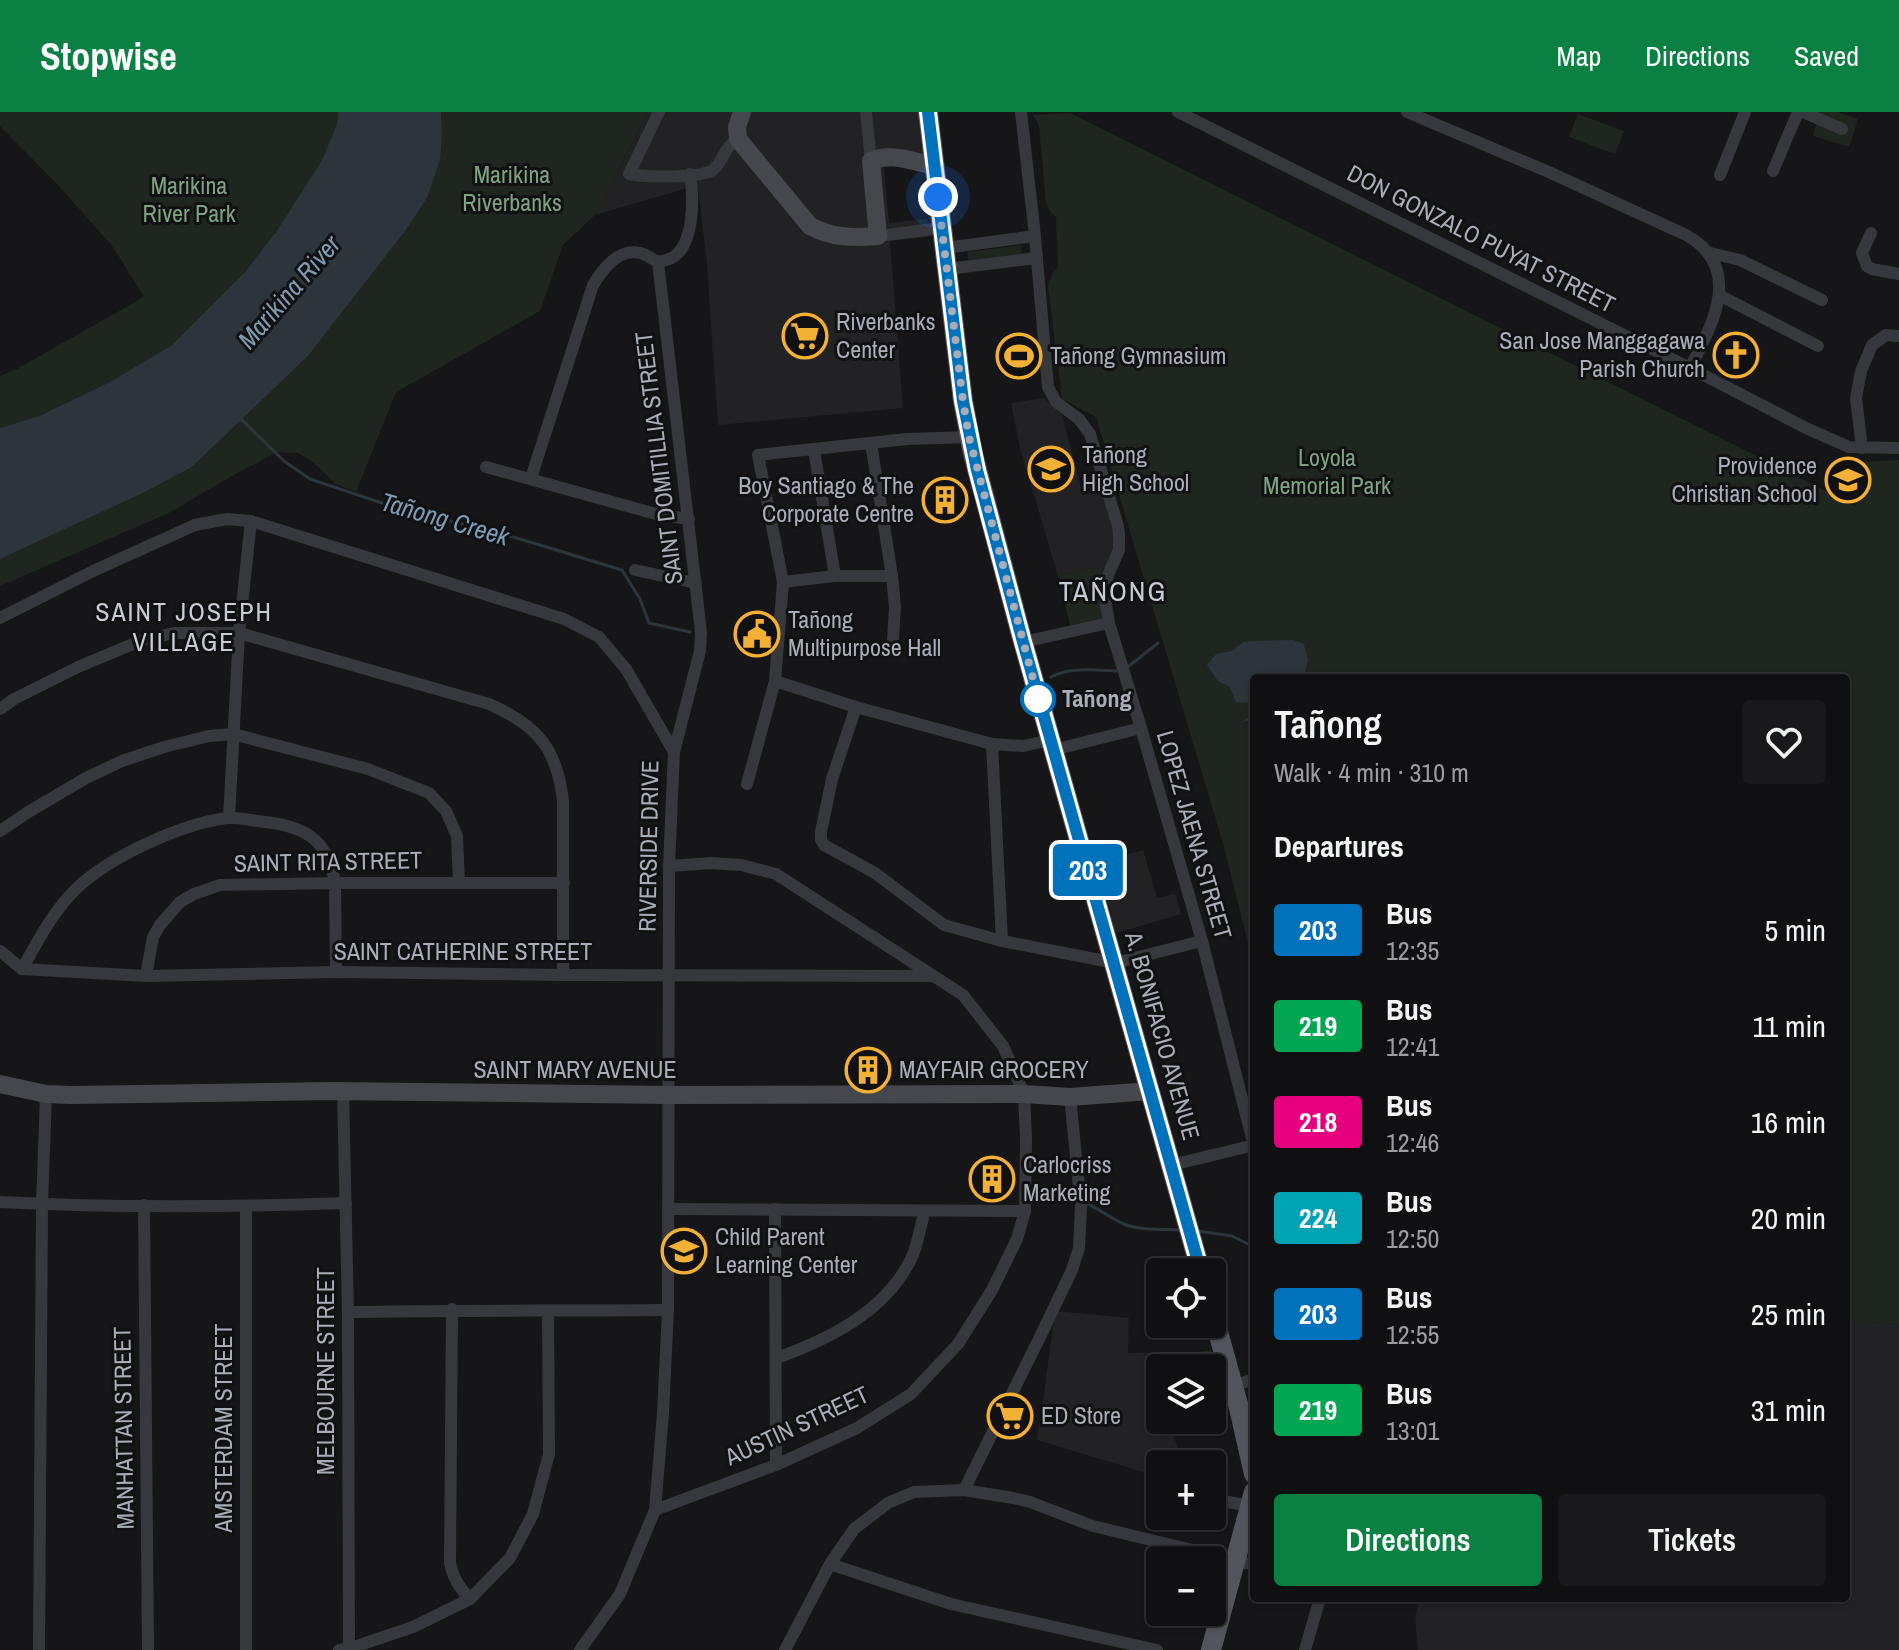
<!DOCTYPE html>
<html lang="en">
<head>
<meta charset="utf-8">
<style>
	body { margin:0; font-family:"Archivo Narrow",sans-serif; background:#19191b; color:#f1f3f6; height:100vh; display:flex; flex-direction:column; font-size:30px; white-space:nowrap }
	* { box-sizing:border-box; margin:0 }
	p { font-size:26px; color:#9c9d9f }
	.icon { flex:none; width:44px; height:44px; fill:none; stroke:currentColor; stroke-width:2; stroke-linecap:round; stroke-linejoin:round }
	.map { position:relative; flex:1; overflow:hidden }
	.drawer { position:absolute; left:1250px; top:562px; width:600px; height:928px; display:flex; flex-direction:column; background:#101012; border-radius:8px; box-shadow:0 2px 6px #0004,0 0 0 2px #303032 }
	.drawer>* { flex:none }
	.badge { padding:0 16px; border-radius:6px; font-size:28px; line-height:52px }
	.controls { position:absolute; left:1146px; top:1146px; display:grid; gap:16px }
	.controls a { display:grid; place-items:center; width:80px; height:80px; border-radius:8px; background:#101012; box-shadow:0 2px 6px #0004,0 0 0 2px #303032; font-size:40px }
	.you { position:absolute; width:40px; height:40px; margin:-20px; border:6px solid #fff; border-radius:50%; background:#1a73e8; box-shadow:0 0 0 12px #1a73e833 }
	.map>.badge { position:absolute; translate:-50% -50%; box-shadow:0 0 0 4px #fff }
	h2 { padding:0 24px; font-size:30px; line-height:72px }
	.round { display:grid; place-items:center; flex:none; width:84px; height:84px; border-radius:8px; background:#19191b }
	.overview { display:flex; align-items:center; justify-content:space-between; height:136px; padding:0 24px }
	h1 { font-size:38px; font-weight:600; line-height:60px }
	.primary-button { display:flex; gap:16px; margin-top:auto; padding:16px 24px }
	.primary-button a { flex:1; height:92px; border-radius:8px; background:#0b8043; color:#fff; font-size:32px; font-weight:600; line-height:92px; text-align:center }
	.primary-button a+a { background:#19191b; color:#f1f3f6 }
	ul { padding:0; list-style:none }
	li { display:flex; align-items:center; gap:24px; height:96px; padding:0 24px }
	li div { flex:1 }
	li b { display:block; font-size:30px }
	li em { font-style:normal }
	li .badge { min-width:88px; font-weight:700; text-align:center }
	header { display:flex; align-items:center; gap:48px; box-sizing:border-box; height:112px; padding:0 40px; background:#0b8043; color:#fff }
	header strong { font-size:38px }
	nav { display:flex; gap:44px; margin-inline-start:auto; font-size:28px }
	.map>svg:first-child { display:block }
</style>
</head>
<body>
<header>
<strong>Stopwise</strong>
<nav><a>Map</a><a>Directions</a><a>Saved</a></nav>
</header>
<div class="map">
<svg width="1899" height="1538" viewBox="0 0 1899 1538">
	<rect width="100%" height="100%" fill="#161618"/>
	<!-- built -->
	<g fill="#222225">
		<path d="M648,0H919L925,52L882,37L889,111L927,107L928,125L890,129L903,296L718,313L707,153L698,73L595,103Z"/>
		<path d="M1044,286L1062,303L1083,383L1104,378L1117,431L1103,458L1094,456L1058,464L1020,336L1011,291Z"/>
		<path d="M1143,738L1157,786L1175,782L1181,802L1116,821L1098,751Z"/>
		<path d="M1055,1199L1129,1206L1128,1241L1174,1240L1183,1242L1185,1256H1160V1308H1167L1182,1346L1179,1352H1160V1365L1037,1328L1041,1298H1047L1042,1297Z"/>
		<path d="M1846,1208L1899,1212V1538H1418L1415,1506L1420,1486H1846Z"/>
	</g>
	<!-- green -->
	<g fill="#1e261f">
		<path d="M0,0H338L337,12L322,48L278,117L245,160L172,233L108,271L39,304L0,316V264L15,258L144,185L113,135L57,72L0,14Z"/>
		<path d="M441,0H648L595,103L563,133L540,199L396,280L356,380L336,372L313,350L298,341L277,340L228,366L171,400L0,474V447L143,381L192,355L308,244L406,118L427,86L442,23Z"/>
		<path d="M1820,0H1837L1858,7L1849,35L1813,24Z"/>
		<path d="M1070,1L1773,352L1856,395L1863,350L1899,348V1212L1846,1208V566H1254V855L1224,735L1096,305L1062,287L1048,174L1052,162L1058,155L1056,105L1050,99L1046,91L1039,13L1033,3Z"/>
		<path d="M1578,2L1624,19L1615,42L1569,25Z"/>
		<path d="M1021,133L1022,142L968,148L967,140Z"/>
		<path d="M1094,456L1103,458L1100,471L1104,509L1071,517L1058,464Z"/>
		<path d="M1211,1238L1225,1293L1212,1295V1256H1185L1183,1242Z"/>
	</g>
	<!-- water -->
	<g fill="#2c353c">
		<path d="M338,0H441L442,23L440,48L427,86L406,118L308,244L192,355L143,381L0,447V316L39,304L108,271L172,233L245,160L278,117L322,48L337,12Z"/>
		<path d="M1293,528L1304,532L1308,549L1303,566H1254V606L1241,611L1253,601V595L1250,591L1236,590L1230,575L1218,569L1207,553L1216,542L1232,539L1243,530L1250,529Z"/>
	</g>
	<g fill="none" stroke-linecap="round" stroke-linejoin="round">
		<!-- stream -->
		<g stroke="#2c353c" stroke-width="3">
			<path d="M240,306L284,349L310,367L385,392L520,427L622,458L640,487L649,511L690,520"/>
			<path d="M1129,554L1158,531"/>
			<path d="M1051,565C1072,555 1093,558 1116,559"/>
			<path d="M1084,1090C1098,1096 1110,1106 1124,1112C1141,1119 1164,1117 1182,1118"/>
			<path d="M1198,1119L1232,1124L1254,1135"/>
		</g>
		<!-- street -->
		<g stroke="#37383d" stroke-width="12">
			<path d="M659,0L629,62C645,65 703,67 714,57C724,48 723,36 738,27"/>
			<path d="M866,0L871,49"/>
			<path d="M1021,0L1035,124L1048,275L1056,290L1079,307L1090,322L1118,414L1119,422V438L1108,463L1105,486L1109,511L1141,616L1202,829L1254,1034"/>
			<path d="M1178,0L1690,256L1808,317L1849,335L1899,336"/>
			<path d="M1407,0L1551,61L1686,123C1744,155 1713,212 1690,256"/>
			<path d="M1803,0L1842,17"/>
			<path d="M1773,59L1798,0"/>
			<path d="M1720,63L1745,0"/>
			<path d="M1871,121L1862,141L1867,154L1872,157L1899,162"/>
			<path d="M878,124L942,116"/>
			<path d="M945,136L1035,124"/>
			<path d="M1710,141L1740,148L1822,188"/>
			<path d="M658,150C665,148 671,148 676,143C694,128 694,84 690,62"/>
			<path d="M947,157L1037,146"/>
			<path d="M1719,183L1818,234"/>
			<path d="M871,331L892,464L895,495L893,527"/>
			<path d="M1862,336L1856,286L1861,259L1872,233L1886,223L1899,224"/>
			<path d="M814,338L835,464"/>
			<path d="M486,355L656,402L689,407"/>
			<path d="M531,366L593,173C603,157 618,136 640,141C646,142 652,147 658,150"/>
			<path d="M635,458L696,471"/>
			<path d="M783,470L835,464H892"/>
			<path d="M0,506L93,459L195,413L227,407L251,409L564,507L599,525L626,557L674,640"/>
			<path d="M1023,530L1109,511"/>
			<path d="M775,569L856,595L992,632L1023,634L1050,628"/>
			<path d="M856,595L832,667L821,720V728L824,733L875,761L944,813L1002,829L1115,851L1202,829"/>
			<path d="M0,597L14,587L78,555L140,529L174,521H239L489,592C537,613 557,636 563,689V863"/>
			<path d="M992,632L1002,829"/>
			<path d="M1053,638L1141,616"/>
			<path d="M747,672L775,569L783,470L758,343L907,327L969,325"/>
			<path d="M229,706L239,521L251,409"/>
			<path d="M0,719L30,699L86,666L122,649L164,635L209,624L233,622L368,657L429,681L446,699L457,724L459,771"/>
			<path d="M0,839L22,857L146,864L336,860L563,863L932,864"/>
			<path d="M22,857C38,829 53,799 77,776C111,744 181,712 227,706C236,705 248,708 257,709C301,713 328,724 335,771L336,860"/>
			<path d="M146,864L153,825L160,813L180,790L194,782L220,773L335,771H564"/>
			<path d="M343,979L348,1200L349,1538"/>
			<path d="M1172,1053L1254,1033"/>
			<path d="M0,1090C115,1096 231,1095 346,1091"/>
			<path d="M144,1093L148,1538"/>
			<path d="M668,1097L1025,1099"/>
			<path d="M775,1097L776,1353"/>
			<path d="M452,1197L450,1451C453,1466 459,1475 470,1487"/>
			<path d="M348,1200C455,1198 561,1199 668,1198"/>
			<path d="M777,1246C829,1227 885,1200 911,1147C918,1133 920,1114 925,1099"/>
			<path d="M1233,1274L1254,1267"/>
			<path d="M964,1378L1039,1227L1072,1158L1079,1136L1081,1094L1070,985"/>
			<path d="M1212,1387L1250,1394"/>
			<path d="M655,1398L776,1353L857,1316L911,1282L958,1232L992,1178L1017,1127L1025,1099L1026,1026L1024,982L1003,934L963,883L776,762L741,753L711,751L669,754"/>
			<path d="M830,1452L951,1492L1157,1538"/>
			<path d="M39,1538L42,1092L46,982"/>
			<path d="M246,1538V1094"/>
			<path d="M339,1538L348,1537L413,1515L470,1487L510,1446L533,1402L549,1342L548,1199"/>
			<path d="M580,1538L620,1482L655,1398L663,1301L668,1198L669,754L674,640L700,539L701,520L658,150"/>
			<path d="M785,1538L830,1452L854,1417L888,1391L914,1380L964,1378L1013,1386L1030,1390L1093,1414L1254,1453"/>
			<path d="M1305,1538L1320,1486"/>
		</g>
		<!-- secondary -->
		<g stroke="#45474d" stroke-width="18">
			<path d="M742,0L737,15L738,27L810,114C832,126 853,126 878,124L871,49C892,40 913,50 935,54"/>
			<path d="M0,972L46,982L71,983L331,979L669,983L1024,982L1070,985L1150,979"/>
		</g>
		<!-- primary -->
		<g stroke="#53555c" stroke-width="20">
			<path d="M928,0L963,289L973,342L1023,530L1201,1160"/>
			<path d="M1212,1198L1239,1296L1254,1362"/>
			<path d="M1211,1538L1254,1380"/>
		</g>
	</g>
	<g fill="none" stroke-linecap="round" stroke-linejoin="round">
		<!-- line casing -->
		<g stroke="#fff" stroke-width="18">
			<path id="line" d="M928,0L963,289L977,358L1023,530L1201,1160"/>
		</g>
		<!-- line -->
		<use href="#line" stroke="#0072bc" stroke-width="12"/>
		<!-- walk -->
		<path stroke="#a8adb8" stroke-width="8" stroke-dasharray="0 14.4" d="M938,85L963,289L969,325L1040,593L1038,587"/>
	</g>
	<!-- icons -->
	<defs>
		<g id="supermarket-ring" transform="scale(2.3)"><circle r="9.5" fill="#111113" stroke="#f2b134" stroke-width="1.5"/><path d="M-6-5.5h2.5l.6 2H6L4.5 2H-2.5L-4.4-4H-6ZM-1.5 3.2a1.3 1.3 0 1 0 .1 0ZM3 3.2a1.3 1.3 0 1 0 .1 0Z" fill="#f2b134"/></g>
		<g id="church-ring" transform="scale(2.3)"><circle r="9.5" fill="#111113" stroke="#f2b134" stroke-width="1.5"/><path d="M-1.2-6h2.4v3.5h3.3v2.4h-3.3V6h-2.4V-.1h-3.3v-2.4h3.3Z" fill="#f2b134"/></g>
		<g id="stadium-ring" transform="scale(2.3)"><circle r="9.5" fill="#111113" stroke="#f2b134" stroke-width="1.5"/><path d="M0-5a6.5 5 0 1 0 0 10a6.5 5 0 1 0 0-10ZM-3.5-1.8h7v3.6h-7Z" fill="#f2b134"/></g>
		<g id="school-ring" transform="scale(2.3)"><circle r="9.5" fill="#111113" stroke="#f2b134" stroke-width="1.5"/><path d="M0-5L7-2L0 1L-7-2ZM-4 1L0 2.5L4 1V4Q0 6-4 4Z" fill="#f2b134"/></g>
		<g id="building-ring" transform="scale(2.3)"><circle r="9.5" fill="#111113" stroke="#f2b134" stroke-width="1.5"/><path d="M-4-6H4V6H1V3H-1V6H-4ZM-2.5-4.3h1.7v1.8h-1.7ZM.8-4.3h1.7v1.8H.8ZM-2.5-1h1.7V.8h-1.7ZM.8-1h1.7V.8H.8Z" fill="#f2b134"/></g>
		<g id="civic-ring" transform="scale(2.3)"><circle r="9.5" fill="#111113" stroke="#f2b134" stroke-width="1.5"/><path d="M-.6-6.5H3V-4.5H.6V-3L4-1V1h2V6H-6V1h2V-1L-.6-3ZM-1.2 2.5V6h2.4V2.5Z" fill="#f2b134"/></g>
	</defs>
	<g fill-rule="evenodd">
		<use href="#supermarket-ring" x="805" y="224"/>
		<use href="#church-ring" x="1736" y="243"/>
		<use href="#stadium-ring" x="1019" y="244"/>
		<use href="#school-ring" x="1051" y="357"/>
		<use href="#school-ring" x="1848" y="368"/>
		<use href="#building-ring" x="945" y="388"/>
		<use href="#civic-ring" x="757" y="522"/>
		<use href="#building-ring" x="868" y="958"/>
		<use href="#building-ring" x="992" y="1067"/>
		<use href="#school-ring" x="684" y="1139"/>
		<use href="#supermarket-ring" x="1010" y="1304"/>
	</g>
	<!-- markers -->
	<circle fill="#fff" stroke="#0072bc" stroke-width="4" cx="1038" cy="587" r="16"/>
	<g text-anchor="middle" stroke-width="6" stroke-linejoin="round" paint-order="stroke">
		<!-- park labels -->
		<g font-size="24" fill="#7fa381" stroke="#111113">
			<text x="512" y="71">Marikina<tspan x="512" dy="28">Riverbanks</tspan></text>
			<text x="189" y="82">Marikina<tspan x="189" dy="28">River Park</tspan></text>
			<text x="1327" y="354">Loyola<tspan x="1327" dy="28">Memorial Park</tspan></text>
		</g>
		<!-- street labels -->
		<g font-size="24" fill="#a8adb8" stroke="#111113">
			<text transform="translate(1481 127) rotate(27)" y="8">DON GONZALO PUYAT STREET</text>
			<text transform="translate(659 346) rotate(-97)" y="8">SAINT DOMITILLIA STREET</text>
			<text transform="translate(1194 723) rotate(74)" y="8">LOPEZ JAENA STREET</text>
			<text transform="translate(649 734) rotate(-89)" y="8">RIVERSIDE DRIVE</text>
			<text transform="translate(328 750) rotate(-1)" y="8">SAINT RITA STREET</text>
			<text x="463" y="848">SAINT CATHERINE STREET</text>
			<text transform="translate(1162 924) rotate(74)" y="8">A. BONIFACIO AVENUE</text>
			<text x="575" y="966">SAINT MARY AVENUE</text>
			<text transform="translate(326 1259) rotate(-90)" y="8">MELBOURNE STREET</text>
			<text transform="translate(797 1314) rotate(-25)" y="8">AUSTIN STREET</text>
			<text transform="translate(124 1316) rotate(-91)" y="8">MANHATTAN STREET</text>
			<text transform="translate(224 1316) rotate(-90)" y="8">AMSTERDAM STREET</text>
		</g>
		<!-- poi labels -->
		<g font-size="24" fill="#a8adb8" stroke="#111113" text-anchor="start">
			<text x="836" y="218">Riverbanks<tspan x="836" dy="28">Center</tspan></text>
			<text x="1705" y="237" text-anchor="end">San Jose Manggagawa<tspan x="1705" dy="28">Parish Church</tspan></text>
			<text x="1050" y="252">Tañong Gymnasium</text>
			<text x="1082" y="351">Tañong<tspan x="1082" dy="28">High School</tspan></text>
			<text x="1817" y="362" text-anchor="end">Providence<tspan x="1817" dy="28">Christian School</tspan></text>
			<text x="914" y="382" text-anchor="end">Boy Santiago &amp; The<tspan x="914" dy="28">Corporate Centre</tspan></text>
			<text x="788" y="516">Tañong<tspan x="788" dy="28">Multipurpose Hall</tspan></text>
			<text x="899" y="966">MAYFAIR GROCERY</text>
			<text x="1023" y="1061">Carlocriss<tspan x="1023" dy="28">Marketing</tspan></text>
			<text x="715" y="1133">Child Parent<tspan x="715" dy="28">Learning Center</tspan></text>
			<text x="1041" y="1312">ED Store</text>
		</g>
		<!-- stop labels -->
		<g font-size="24" font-weight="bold" fill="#a8adb8" stroke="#111113" text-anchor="start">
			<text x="1062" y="595">Tañong</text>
		</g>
		<!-- water labels -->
		<g font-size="26" font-style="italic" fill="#7f9bb3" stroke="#111113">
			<text transform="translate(289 180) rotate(-49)" y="9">Marikina River</text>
			<text transform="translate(445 407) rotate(16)" y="9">Tañong Creek</text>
		</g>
		<!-- neighbourhood labels -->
		<g font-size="26" letter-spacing="2" fill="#c9ccd4" stroke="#111113">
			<text x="184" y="509">SAINT JOSEPH<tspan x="184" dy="30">VILLAGE</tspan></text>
		</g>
		<!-- quarter labels -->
		<g font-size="28" letter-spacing="2" fill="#c9ccd4" stroke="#111113">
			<text x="1113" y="489">TAÑONG</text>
		</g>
	</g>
</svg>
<div class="controls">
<a><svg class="icon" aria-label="locate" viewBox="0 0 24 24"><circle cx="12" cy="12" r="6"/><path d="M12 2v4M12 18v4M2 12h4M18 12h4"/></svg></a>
<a><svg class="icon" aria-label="layers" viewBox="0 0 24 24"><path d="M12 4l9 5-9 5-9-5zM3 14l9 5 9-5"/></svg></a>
<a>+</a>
<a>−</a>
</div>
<div class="you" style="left:938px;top:85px"></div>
<b class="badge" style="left:1088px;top:758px;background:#0072bc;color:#fff">203</b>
<section class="drawer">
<div class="overview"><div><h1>Tañong</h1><p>Walk · 4 min · 310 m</p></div><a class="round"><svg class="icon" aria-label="heart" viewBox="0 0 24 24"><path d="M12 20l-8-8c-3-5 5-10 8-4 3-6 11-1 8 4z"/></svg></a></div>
<h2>Departures</h2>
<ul>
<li><span class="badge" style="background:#0072bc;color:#fff">203</span><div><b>Bus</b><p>12:35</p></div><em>5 min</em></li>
<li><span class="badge" style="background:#00a651;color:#fff">219</span><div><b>Bus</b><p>12:41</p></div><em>11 min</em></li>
<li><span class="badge" style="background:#e6007e;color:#fff">218</span><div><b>Bus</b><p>12:46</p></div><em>16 min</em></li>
<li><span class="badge" style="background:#00a3b4;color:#fff">224</span><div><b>Bus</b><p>12:50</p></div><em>20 min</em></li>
<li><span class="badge" style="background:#0072bc;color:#fff">203</span><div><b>Bus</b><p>12:55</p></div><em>25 min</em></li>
<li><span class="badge" style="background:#00a651;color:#fff">219</span><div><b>Bus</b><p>13:01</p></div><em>31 min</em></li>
</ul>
<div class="primary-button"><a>Directions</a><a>Tickets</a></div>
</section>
</div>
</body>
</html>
